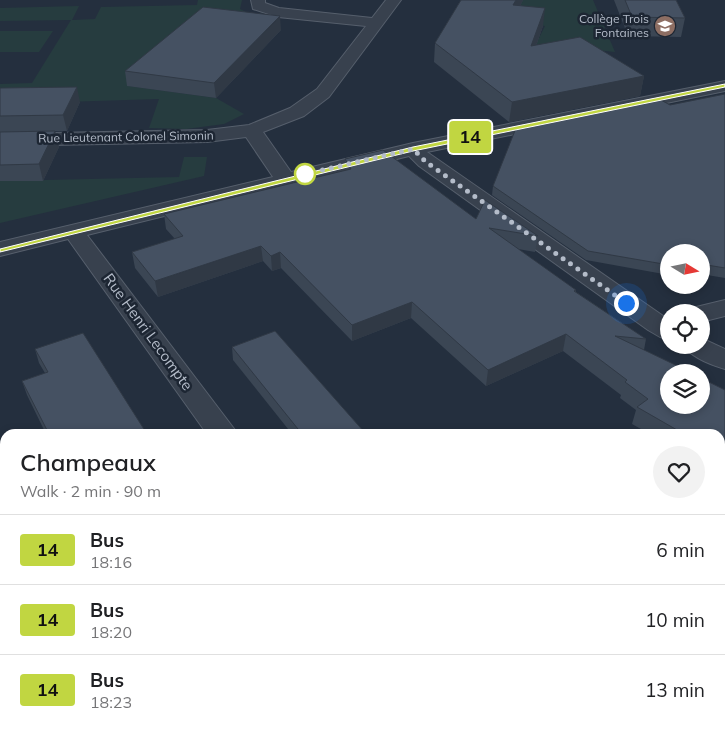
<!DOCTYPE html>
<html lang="en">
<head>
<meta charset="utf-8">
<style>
	body { margin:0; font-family:Mulish,sans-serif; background:#f2f2f2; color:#202124; height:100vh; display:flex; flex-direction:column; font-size:19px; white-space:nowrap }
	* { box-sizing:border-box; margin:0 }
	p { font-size:16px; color:#757577 }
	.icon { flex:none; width:28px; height:28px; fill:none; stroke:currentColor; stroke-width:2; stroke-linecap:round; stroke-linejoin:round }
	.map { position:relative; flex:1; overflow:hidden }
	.drawer { position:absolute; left:0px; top:429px; width:725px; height:306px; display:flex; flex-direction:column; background:#fff; border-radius:15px 15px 0 0; box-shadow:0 2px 8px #0003 }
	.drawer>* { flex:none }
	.badge { padding:0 10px; border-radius:4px; font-size:18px; line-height:32px }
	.needle { width:32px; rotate:100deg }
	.controls { position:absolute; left:660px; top:244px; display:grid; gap:10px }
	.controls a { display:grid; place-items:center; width:50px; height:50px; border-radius:50%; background:#fff; box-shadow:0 2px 8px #0003; font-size:25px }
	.you { position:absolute; width:25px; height:25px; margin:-12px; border:4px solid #fff; border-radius:50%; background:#1a73e8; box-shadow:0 0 0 8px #1a73e833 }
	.map>.badge { position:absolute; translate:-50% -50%; box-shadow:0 0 0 2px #fff }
	.round { display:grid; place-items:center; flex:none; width:52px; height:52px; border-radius:26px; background:#f2f2f2 }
	.headline { display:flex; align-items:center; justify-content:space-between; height:85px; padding:0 20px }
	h1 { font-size:24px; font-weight:600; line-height:38px }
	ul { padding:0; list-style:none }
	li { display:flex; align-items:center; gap:15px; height:70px; padding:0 20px; border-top:1px solid #e0e0e0 }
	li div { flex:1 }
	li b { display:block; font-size:19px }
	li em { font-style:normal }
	li .badge { min-width:55px; font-weight:700; text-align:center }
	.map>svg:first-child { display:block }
</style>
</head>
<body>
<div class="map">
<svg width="725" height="734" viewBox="0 0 725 734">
	<rect width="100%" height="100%" fill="#242f3e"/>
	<!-- green -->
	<g fill="#263c3f">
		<path d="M198,0H242L240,9L246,12L128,86L216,98L244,114L224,124L186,129L149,128L159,99L0,104V84L32,83L71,20L0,21V8L79,6L72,20L95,19L101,7L197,5Z"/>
		<path d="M511,0H593L615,52L536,44L545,26L501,22Z"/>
		<path d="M0,31H53L39,52H0Z"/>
		<path d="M184,157H207L204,176L0,223V181L179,177Z"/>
		<path d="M720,598L725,603V734H493L490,730H720Z"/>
	</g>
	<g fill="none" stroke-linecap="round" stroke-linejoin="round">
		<!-- minor casing -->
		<g stroke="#565f6c" stroke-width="2">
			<g id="minor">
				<path d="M251,0H265V3L279,8L372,18L386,0H401L329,97L304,116L263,132L291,172L413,143L725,81V91L427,152L669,320V339L660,337L648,330L419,166L409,156L87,235L238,434H207L68,239L0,256V242L273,177L246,137L207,142L0,146V134L207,130L249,125L290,108L317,89L366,26L278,17L253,9Z"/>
				<path d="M725,300V316L701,322V312H689L692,308Z"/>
				<path d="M701,338L725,349V369C711,365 691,357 683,345H701Z"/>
				<path d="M52,730H98L96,734H50Z"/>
				<path d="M422,730H463L465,734H424Z"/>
			</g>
		</g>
		<!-- minor -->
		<use href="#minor" fill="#38414e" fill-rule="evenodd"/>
	</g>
	<!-- wall -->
	<g fill="#3b4654">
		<path d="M461,0H523L520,6L543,26L536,46L644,76L640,96L509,122L434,62L435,43Z"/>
		<path d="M614,0H676L685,18L681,37L628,36Z"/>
		<path d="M281,30L216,98L127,86L125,71Z"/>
		<path d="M0,88L80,102L67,131H55L59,147L43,181H0Z"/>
		<path d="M725,94V278L701,274V252H669V275L586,260L492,195L493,186L670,105Z"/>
		<path d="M345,159L476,219L538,236L535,252L518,249L576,290V292L646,339L644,350L725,390V475L720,472V434H650L632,424L636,410L620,398L621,395L563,351L486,386L411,318L352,341L281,268L272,271L263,261L158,297L135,268L132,252L175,239L166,229L164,214L345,171Z"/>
		<path d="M232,347L366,434H292L233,360Z"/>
		<path d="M35,349L147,434H46L27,395L22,381L45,373L39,363Z"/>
	</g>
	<!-- shaded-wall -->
	<g fill="#303945">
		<path d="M516,0H523L512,23L513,5Z"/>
		<path d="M545,8L543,26L529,65L531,46Z"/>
		<path d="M280,16L281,30L216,98L214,83Z"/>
		<path d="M644,76L640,96L509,122L512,102Z"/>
		<path d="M77,87L80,102L67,131L63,115Z"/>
		<path d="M55,131L59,147L43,181L39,164Z"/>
		<path d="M261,246L263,261L158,297L155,281Z"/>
		<path d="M280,252L281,268L272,271L271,256Z"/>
		<path d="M412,302L411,318L352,341V325Z"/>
		<path d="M566,334L563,351L486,386L488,370Z"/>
		<path d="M0,692L5,710V730H11L2,734H0Z"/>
	</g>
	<!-- building -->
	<g fill="#455162" stroke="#303945">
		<path d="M461,0H516L513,5L545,8L531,46L580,37L644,76L512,102L435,43Z"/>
		<path d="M625,0H676L685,18L632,17Z"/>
		<path d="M203,7L280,16L214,83L125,71Z"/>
		<path d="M77,87L63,115L0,116V88Z"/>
		<path d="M725,94V268L701,264V252H669V265L588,251L493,186L516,128L659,99L670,105Z"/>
		<path d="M55,131L39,164L0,165V132Z"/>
		<path d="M383,150L476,219L485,200L538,236L489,228L576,290L574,291L646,339L615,336L690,372H669V405H701V378L725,390V454L720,452V434H684L637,407L648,399L625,382L627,380L566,334L488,370L412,302L352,325L280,252L271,256L261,246L155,281L132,252L183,236L164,214L351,169L345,159Z"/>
		<path d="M275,331L366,434H302L232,347Z"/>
		<path d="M83,333L147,434H49L22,381L48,372L35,349Z"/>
		<path d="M0,704L3,716L0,717Z"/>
		<path d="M159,730H202L204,734H151Z"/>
		<path d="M364,730H396L398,734H357Z"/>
	</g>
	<!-- line -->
	<path fill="#c1d641" stroke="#fff" d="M725,84V87L413,151L0,252V249L413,147Z"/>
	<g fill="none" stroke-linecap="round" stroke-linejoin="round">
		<!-- walk -->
		<path stroke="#b4bcc9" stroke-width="5" stroke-dasharray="0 9" d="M305,174L413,149L426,162L626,303"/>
	</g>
	<!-- icons -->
	<defs>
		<g id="school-disc" transform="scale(1.125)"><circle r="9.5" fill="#8d6e63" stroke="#1d2633"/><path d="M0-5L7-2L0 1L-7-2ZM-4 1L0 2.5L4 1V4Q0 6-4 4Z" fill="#fff"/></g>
	</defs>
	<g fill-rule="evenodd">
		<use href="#school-disc" x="665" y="26"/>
	</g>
	<!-- markers -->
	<circle fill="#fff" stroke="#c1d641" stroke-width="2.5" cx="305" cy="174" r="10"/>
	<g text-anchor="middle" stroke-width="5" stroke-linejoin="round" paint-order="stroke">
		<!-- far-poi labels -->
		<g font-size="12" fill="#b4bcc9" stroke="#1d2633" text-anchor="end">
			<text x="649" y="23">Collège Trois<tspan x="649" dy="14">Fontaines</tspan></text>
		</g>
		<!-- far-street labels -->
		<g font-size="12" fill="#b4bcc9" stroke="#1d2633">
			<text transform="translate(126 137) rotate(-1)" y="4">Rue Lieutenant Colonel Simonin</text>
		</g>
		<!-- street labels -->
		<g font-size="15" fill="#b4bcc9" stroke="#1d2633">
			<text transform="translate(148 332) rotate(54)" y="5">Rue Henri Lecompte</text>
		</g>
	</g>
</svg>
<div class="controls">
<a><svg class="needle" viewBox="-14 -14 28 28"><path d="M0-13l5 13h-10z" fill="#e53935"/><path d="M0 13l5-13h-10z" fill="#757577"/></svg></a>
<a><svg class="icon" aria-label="locate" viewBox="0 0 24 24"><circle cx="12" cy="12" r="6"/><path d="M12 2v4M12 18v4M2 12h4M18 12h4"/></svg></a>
<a><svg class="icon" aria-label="layers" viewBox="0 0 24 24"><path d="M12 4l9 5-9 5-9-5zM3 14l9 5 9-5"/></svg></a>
</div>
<div class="you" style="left:626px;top:303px"></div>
<b class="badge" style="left:470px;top:137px;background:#c1d641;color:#111">14</b>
<section class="drawer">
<div class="headline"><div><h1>Champeaux</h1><p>Walk · 2 min · 90 m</p></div><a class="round"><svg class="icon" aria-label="heart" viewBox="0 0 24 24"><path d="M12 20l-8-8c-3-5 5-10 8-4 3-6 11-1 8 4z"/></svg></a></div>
<ul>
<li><span class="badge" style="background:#c1d641;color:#111">14</span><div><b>Bus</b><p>18:16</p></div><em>6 min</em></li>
<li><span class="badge" style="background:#c1d641;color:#111">14</span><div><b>Bus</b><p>18:20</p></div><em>10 min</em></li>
<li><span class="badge" style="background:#c1d641;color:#111">14</span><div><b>Bus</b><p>18:23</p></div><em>13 min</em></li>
</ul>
</section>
</div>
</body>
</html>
